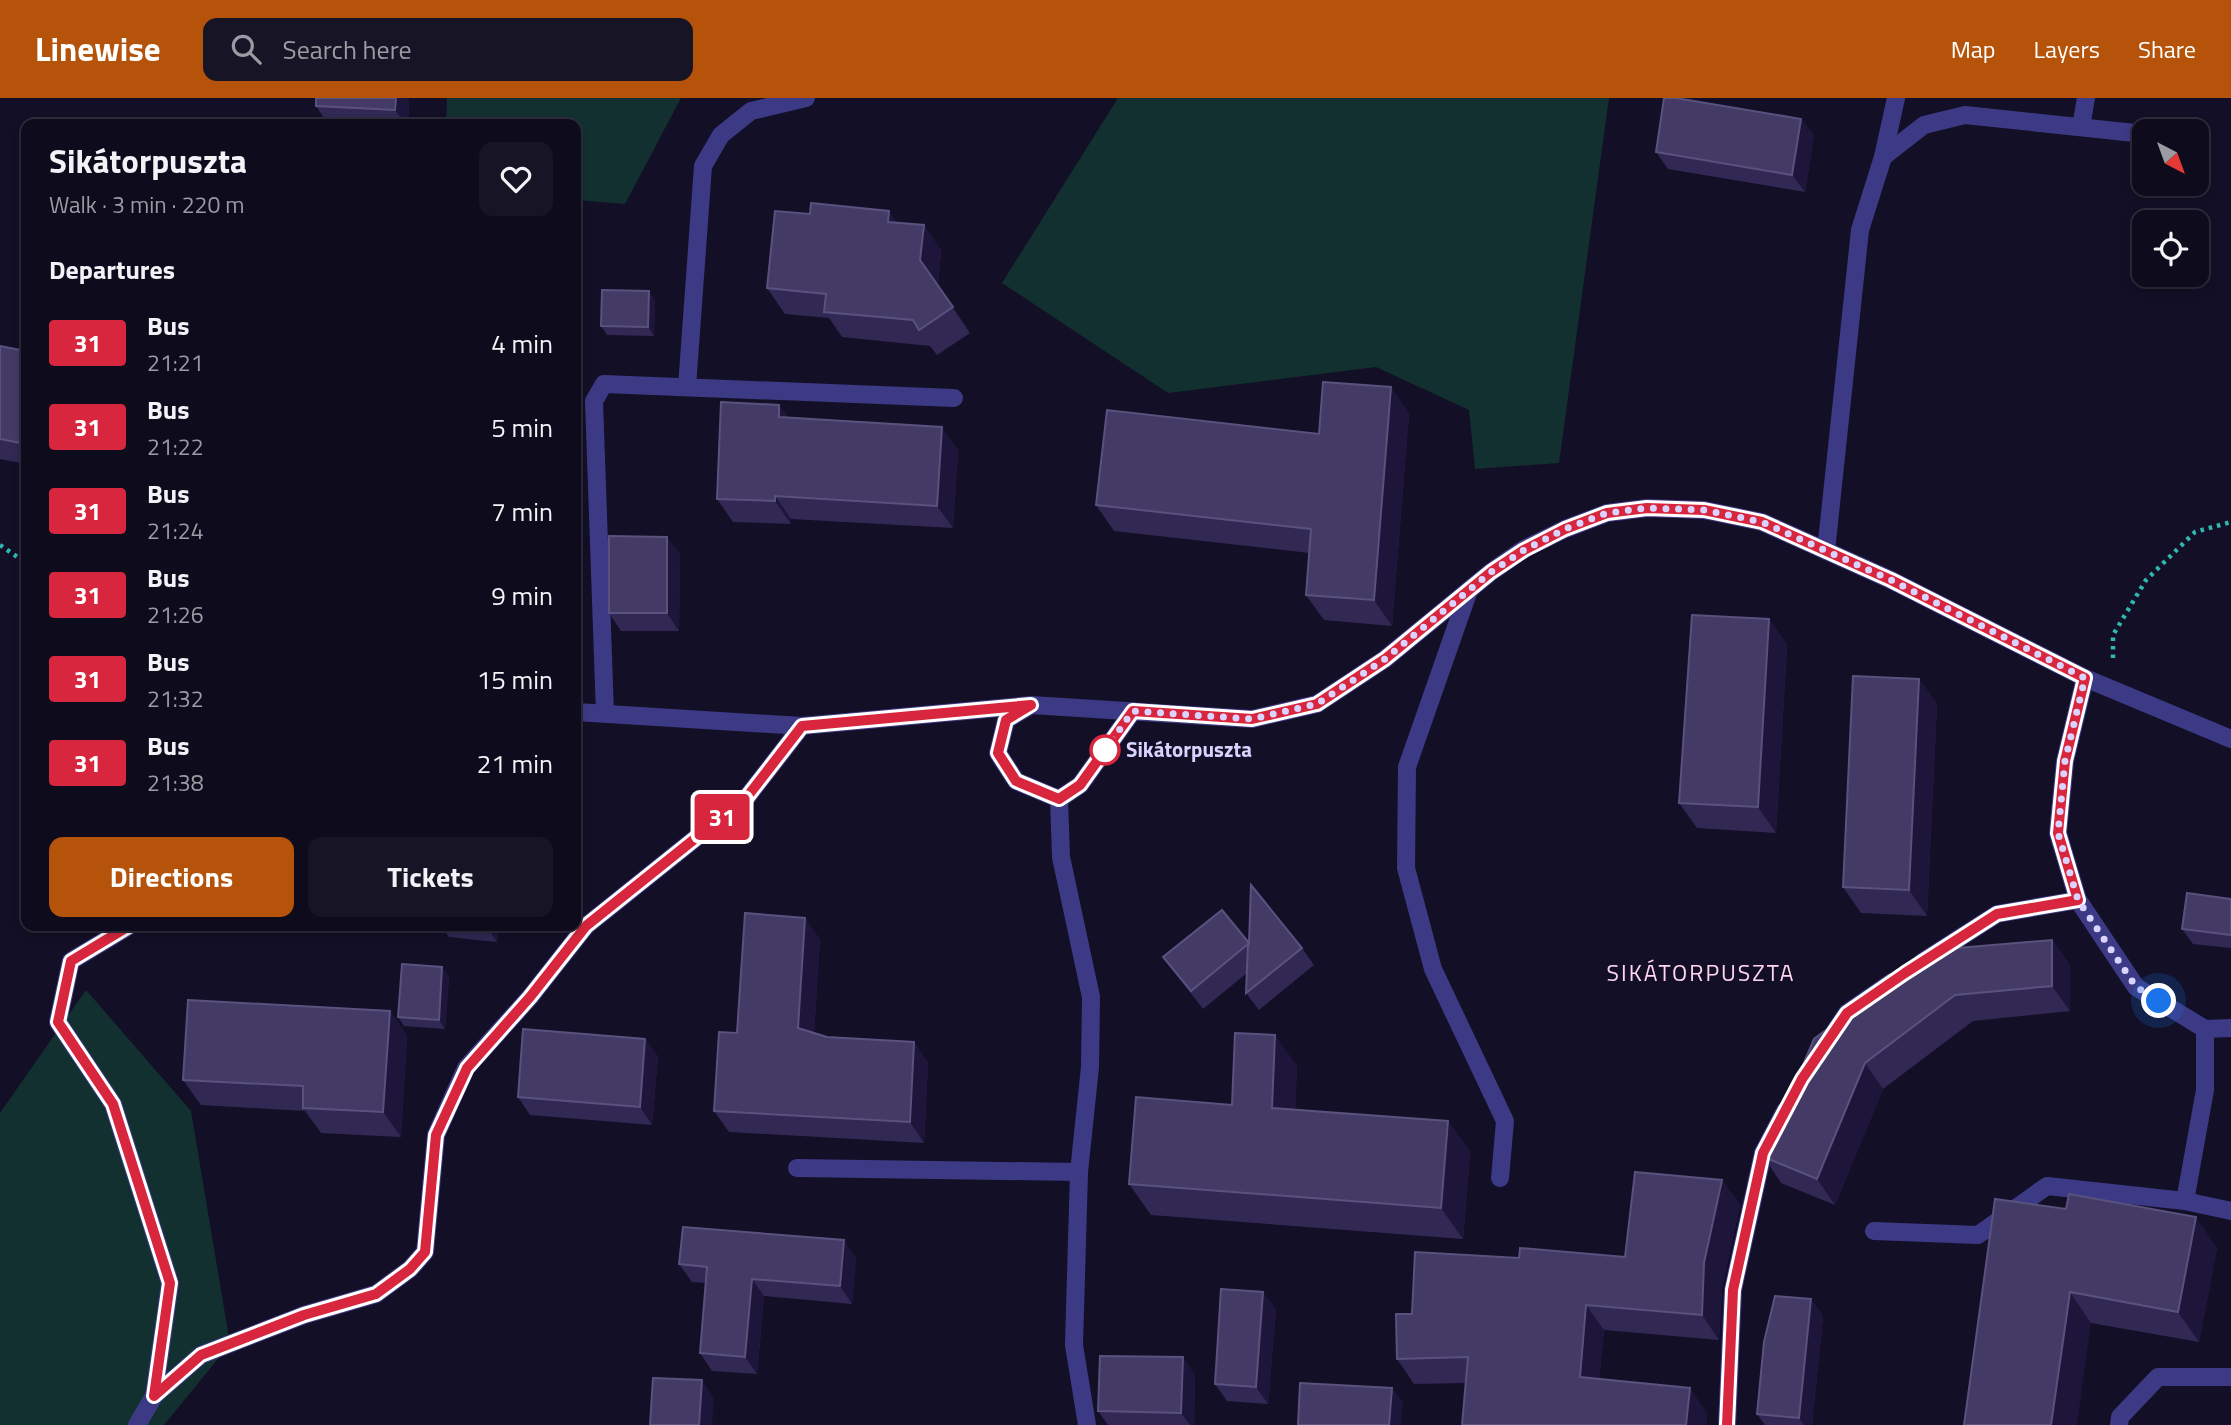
<!DOCTYPE html>
<html lang="en">
<head>
<meta charset="utf-8">
<style>
	body { margin:0; font-family:"Titillium Web",sans-serif; background:#171425; color:#f1f3f6; height:100vh; display:flex; flex-direction:column; font-size:26px; white-space:nowrap }
	* { box-sizing:border-box; margin:0 }
	p { font-size:23px; color:#9b9ba3 }
	.icon { flex:none; width:38px; height:38px; fill:none; stroke:currentColor; stroke-width:2; stroke-linecap:round; stroke-linejoin:round }
	.map { position:relative; flex:1; overflow:hidden }
	.sheet { position:absolute; left:21px; top:21px; width:560px; height:812px; display:flex; flex-direction:column; background:#0e0b1c; border-radius:14px; box-shadow:0 4px 10px #0003,0 0 0 2px #2e2b3b }
	.sheet>* { flex:none }
	.badge { padding:0 14px; border-radius:5px; font-size:24px; line-height:46px }
	.needle { width:46px; rotate:139deg }
	.tools { position:absolute; left:2132px; top:21px; display:grid; gap:14px }
	.tools a { display:grid; place-items:center; width:77px; height:77px; border-radius:14px; background:#0e0b1c; box-shadow:0 4px 10px #0003,0 0 0 2px #2e2b3b; font-size:35px }
	.you { position:absolute; width:35px; height:35px; margin:-18px; border:5px solid #fff; border-radius:50%; background:#1a73e8; box-shadow:0 0 0 10px #1a73e833 }
	.map>.badge { position:absolute; translate:-50% -50%; box-shadow:0 0 0 4px #fff }
	h2 { padding:0 28px; font-size:26px; line-height:63px }
	.round { display:grid; place-items:center; flex:none; width:74px; height:74px; border-radius:14px; background:#171425 }
	.summary { display:flex; align-items:center; justify-content:space-between; height:119px; padding:0 28px }
	h1 { font-size:33px; font-weight:700; line-height:52px }
	.primary-button { display:flex; gap:14px; margin-top:auto; padding:14px 28px }
	.primary-button a { flex:1; height:80px; border-radius:14px; background:#b45309; color:#fff; font-size:28px; font-weight:700; line-height:80px; text-align:center }
	.primary-button a+a { background:#171425; color:#f1f3f6 }
	ul { padding:0; list-style:none }
	li { display:flex; align-items:center; gap:21px; height:84px; padding:0 28px }
	li div { flex:1 }
	li b { display:block; font-size:26px }
	li em { font-style:normal }
	li .badge { min-width:77px; font-weight:700; text-align:center }
	header { display:flex; align-items:center; gap:42px; box-sizing:border-box; height:98px; padding:0 35px; background:#b45309; color:#fff }
	header strong { font-size:33px }
	nav { display:flex; gap:38px; margin-inline-start:auto; font-size:24px }
	.search { width:490px; height:63px; background:#171425; display:flex; align-items:center; gap:18px; box-sizing:border-box; padding:0 24px; border-radius:14px; color:#9b9ba3; font-size:26px }
	.map>svg:first-child { display:block }
</style>
</head>
<body>
<header>
<strong>Linewise</strong>
<div class="search"><svg class="icon" aria-label="search" viewBox="0 0 24 24"><circle cx="10" cy="10" r="6"/><path d="M15 15l6 6"/></svg>Search here</div>
<nav><a>Map</a><a>Layers</a><a>Share</a></nav>
</header>
<div class="map">
<svg width="2231" height="1327" viewBox="0 0 2231 1327">
	<rect width="100%" height="100%" fill="#130f26"/>
	<!-- green -->
	<g fill="#12302f">
		<path d="M447,0H681L625,106L576,102V26H446Z"/>
		<path d="M1118,0H1609L1559,365L1475,371L1469,312L1376,269L1168,295L1002,185Z"/>
		<path d="M86,892L191,1013L230,1246L164,1327H0V1015Z"/>
	</g>
	<g fill="none" stroke-linecap="round" stroke-linejoin="round">
		<!-- path -->
		<g stroke="#2fb8b0" stroke-width="4.5" stroke-dasharray="3.5 5" stroke-linecap="butt">
			<path d="M0,447L26,465"/>
			<path d="M2113,560V537L2146,482L2195,434L2231,424"/>
		</g>
		<!-- service -->
		<g stroke="#3d3a85" stroke-width="18">
			<path d="M2081,29L2086,0"/>
			<path d="M1883,59L1896,0"/>
			<path d="M687,289L703,68L721,37L751,13L806,0"/>
			<path d="M1826,453L1860,132L1883,59L1924,27L1965,17L2135,35"/>
			<path d="M1469,492L1407,669L1406,770L1433,871L1505,1023L1500,1080"/>
			<path d="M1028,609L1006,622L998,655L1016,683L1059,701L1080,687L1133,613"/>
			<path d="M576,614L802,628L1031,607L1252,621L1317,606L1385,561L1491,474L1524,451L1565,431L1607,415L1647,410L1704,412L1762,424L1891,482L2085,580L2231,641"/>
			<path d="M605,616L594,303L604,286L954,300"/>
			<path d="M1059,701L1061,759L1091,899L1090,969L1079,1074L1074,1247L1087,1327"/>
			<path d="M129,828L71,863L58,924L113,1006L170,1185L154,1298L137,1327"/>
			<path d="M1922,864L1997,816L2078,802L2058,735L2065,663L2085,580"/>
			<path d="M2205,931L2231,930"/>
			<path d="M1833,936L1847,915L1892,884"/>
			<path d="M797,1070L1079,1074"/>
			<path d="M2185,1103L2231,1113"/>
			<path d="M1874,1133L1978,1137L2047,1088L2185,1103L2205,992V931L2136,889L2078,802"/>
			<path d="M154,1298L201,1257L304,1217L376,1196L410,1171L425,1154L436,1037L466,970L530,899L586,828L747,699L802,628"/>
			<path d="M1727,1327L1733,1192L1763,1055L1785,1013"/>
			<path d="M2119,1327L2120,1319L2158,1279H2231"/>
		</g>
	</g>
	<!-- wall -->
	<g fill="#312854">
		<path d="M409,0L408,26H328L316,8Z"/>
		<path d="M1801,21L1814,38L1805,94L1668,71L1656,54Z"/>
		<path d="M898,125L924,127L941,153L938,187L970,235L937,257L930,248L842,239L829,220L785,216L767,190Z"/>
		<path d="M655,202L654,238L607,237L601,228Z"/>
		<path d="M0,248L26,253V366L0,361Z"/>
		<path d="M779,307L788,319L958,352L953,430L791,421V426L733,424L717,401Z"/>
		<path d="M1409,315L1392,528L1324,522L1306,497L1309,455L1114,433L1096,407L1319,336Z"/>
		<path d="M680,456L679,533H621L609,515Z"/>
		<path d="M1769,521L1787,547L1776,735L1697,730L1679,705Z"/>
		<path d="M1919,581L1937,606L1927,818L1861,815L1843,789Z"/>
		<path d="M2231,801V850L2193,846L2182,831Z"/>
		<path d="M441,828H499L497,844L449,839Z"/>
		<path d="M820,841L814,935L827,939L914,944L928,965L924,1045L729,1034L714,1013L737,935Z"/>
		<path d="M2052,842L2070,867V913L1973,923L1883,991L1835,1107L1781,1085L1764,1059L1814,941Z"/>
		<path d="M1249,845L1302,850L1314,867L1259,912L1246,895L1247,875L1203,911L1176,876L1163,859Z"/>
		<path d="M449,878L445,931L404,928L398,919Z"/>
		<path d="M390,913L407,938L401,1039L321,1035L305,1013L201,1007L183,982Z"/>
		<path d="M645,941L658,959L652,1027L530,1017L518,999Z"/>
		<path d="M1297,968L1295,1012L1448,1023L1470,1054L1463,1141L1151,1117L1129,1086L1232,1007Z"/>
		<path d="M1722,1082L1740,1107L1722,1190L1719,1242L1604,1232L1599,1281L1707,1315L1706,1327H1462L1466,1285L1414,1286L1397,1261L1412,1216L1519,1160L1625,1159Z"/>
		<path d="M2066,1111L2217,1150L2199,1244L2091,1225L1964,1327Z"/>
		<path d="M856,1159L852,1206L764,1198L757,1276L712,1273L700,1255L706,1185L692,1184L679,1166Z"/>
		<path d="M1811,1201L1823,1219L1812,1327H1765L1757,1316Z"/>
		<path d="M1276,1211L1268,1306L1227,1303L1215,1286Z"/>
		<path d="M1195,1277L1194,1327H1108L1098,1313Z"/>
	</g>
	<!-- shaded-wall -->
	<g fill="#1d163a">
		<path d="M396,0H409L408,26H405L395,12Z"/>
		<path d="M1801,21L1814,38L1805,94L1792,77Z"/>
		<path d="M889,113L907,138L888,124Z"/>
		<path d="M924,127L941,153L938,187L970,235L920,162Z"/>
		<path d="M649,193L655,202L654,238L648,229Z"/>
		<path d="M1391,289L1409,315L1392,528L1374,502Z"/>
		<path d="M779,307L795,329L779,319Z"/>
		<path d="M942,329L958,352L953,430L937,408Z"/>
		<path d="M775,398L791,421V426L775,403Z"/>
		<path d="M667,439L680,456L679,533L667,515Z"/>
		<path d="M1769,521L1787,547L1776,735L1758,709Z"/>
		<path d="M1919,581L1937,606L1927,818L1909,792Z"/>
		<path d="M805,820L820,841L813,951L798,930Z"/>
		<path d="M486,828H499L497,844Z"/>
		<path d="M2052,842L2070,867V913L2052,888Z"/>
		<path d="M442,869L449,878L445,931L439,922Z"/>
		<path d="M390,913L407,938L401,1039L383,1014Z"/>
		<path d="M1275,937L1297,968L1294,1041L1272,1010Z"/>
		<path d="M645,941L658,959L652,1027L640,1009Z"/>
		<path d="M914,944L928,965L924,1045L910,1024Z"/>
		<path d="M1865,965L1883,991L1835,1107L1817,1081Z"/>
		<path d="M1448,1023L1470,1054L1463,1141L1441,1110Z"/>
		<path d="M1722,1082L1740,1107L1722,1190L1719,1242L1702,1217L1704,1165Z"/>
		<path d="M2196,1119L2217,1150L2199,1244L2178,1214Z"/>
		<path d="M844,1142L856,1159L852,1206L840,1188Z"/>
		<path d="M752,1181L764,1198L757,1276L745,1259Z"/>
		<path d="M1263,1194L1276,1211L1268,1306L1256,1289Z"/>
		<path d="M2070,1194L2091,1225L2077,1327H2051Z"/>
		<path d="M1811,1201L1823,1219L1812,1327H1804L1799,1320Z"/>
		<path d="M1586,1207L1604,1232L1597,1304L1580,1279Z"/>
		<path d="M1183,1259L1195,1277L1194,1327H1190L1181,1315Z"/>
		<path d="M702,1282L714,1300L712,1327H699Z"/>
		<path d="M1392,1290L1403,1304L1401,1327H1389Z"/>
		<path d="M1690,1290L1707,1315L1706,1327H1686Z"/>
	</g>
	<!-- building -->
	<g fill="#433a66" stroke="#5a527e" stroke-width="2">
		<path d="M316,0H396L395,12L316,8Z"/>
		<path d="M1664,0H1676L1801,21L1792,77L1656,54Z"/>
		<path d="M811,105L889,113L888,124L924,127L920,162L953,209L919,232L913,222L824,214L826,196L767,190L775,113L810,116Z"/>
		<path d="M602,192L649,193L648,229L601,228Z"/>
		<path d="M0,248L26,253V346L0,341Z"/>
		<path d="M1323,284L1391,289L1374,502L1306,497L1311,431L1096,407L1107,312L1319,336Z"/>
		<path d="M721,304L779,307V319L942,329L937,408L775,398V403L717,401Z"/>
		<path d="M26,385V409H22Z"/>
		<path d="M609,438L667,439V515H609Z"/>
		<path d="M1692,517L1769,521L1758,709L1679,705Z"/>
		<path d="M1853,578L1919,581L1909,792L1843,789Z"/>
		<path d="M1251,787L1302,850L1246,895L1248,846L1191,893L1163,859L1222,812L1249,845Z"/>
		<path d="M2187,795L2231,801V837L2182,831Z"/>
		<path d="M745,815L805,820L798,930L827,939L914,944L910,1024L714,1013L719,934L737,935Z"/>
		<path d="M2052,842V888L1955,897L1865,965L1817,1081L1764,1059L1814,941L1934,852Z"/>
		<path d="M402,866L442,869L439,922L398,919Z"/>
		<path d="M188,902L390,913L383,1014L303,1010V988L183,982Z"/>
		<path d="M523,931L645,941L640,1009L518,999Z"/>
		<path d="M1235,935L1275,937L1272,1010L1448,1023L1441,1110L1129,1086L1136,999L1232,1007Z"/>
		<path d="M1635,1074L1722,1082L1704,1165L1702,1217L1586,1207L1580,1279L1690,1290L1686,1327H1462L1468,1259L1397,1261L1396,1216H1412L1415,1154L1519,1160L1520,1150L1625,1159Z"/>
		<path d="M2069,1096L2196,1119L2178,1214L2070,1194L2051,1327H1964L1995,1101L2066,1111Z"/>
		<path d="M683,1129L844,1142L840,1188L752,1181L745,1259L700,1255L707,1169L679,1166Z"/>
		<path d="M1221,1191L1263,1194L1256,1289L1215,1286Z"/>
		<path d="M1775,1198L1811,1201L1799,1320L1757,1316L1764,1244Z"/>
		<path d="M1100,1258L1183,1259L1181,1315L1098,1313Z"/>
		<path d="M653,1280L702,1282L699,1327H650Z"/>
		<path d="M1300,1285L1392,1290L1389,1327H1298Z"/>
	</g>
	<g fill="none" stroke-linecap="round" stroke-linejoin="round">
		<!-- line casing -->
		<g stroke="#fff" stroke-width="16">
			<path id="line" d="M129,828L71,863L58,924L113,1006L170,1185L154,1298L201,1257L304,1217L376,1196L410,1171L425,1154L436,1037L467,970L530,899L586,828L747,699L802,628L1031,607L1006,622L998,655L1016,683L1059,701L1080,687L1133,613L1252,621L1317,606L1385,561L1491,474L1524,452L1565,431L1607,415L1647,410L1704,412L1762,424L1891,482L2085,580L2065,663L2058,735L2078,802L1997,816L1905,875L1847,915L1802,981L1763,1055L1738,1169L1733,1192L1727,1327"/>
		</g>
		<!-- line -->
		<use href="#line" stroke="#d7263d" stroke-width="10"/>
		<!-- walk -->
		<path stroke="#d9d4ff" stroke-width="7" stroke-dasharray="0 12.6" d="M1105,652L1133,613L1252,621L1317,606L1385,561L1491,474L1524,452L1565,431L1607,415L1647,410L1704,412L1762,424L1891,482L2085,580L2065,663L2058,735L2078,802L2136,889L2159,903"/>
	</g>
	<!-- markers -->
	<circle fill="#fff" stroke="#d7263d" stroke-width="3.5" cx="1105" cy="652" r="14"/>
	<g text-anchor="middle" stroke-width="5" stroke-linejoin="round" paint-order="stroke">
		<!-- stop labels -->
		<g font-size="21" font-weight="bold" fill="#d9d4ff" stroke="#130f26" text-anchor="start">
			<text x="1126" y="659">Sikátorpuszta</text>
		</g>
		<!-- neighbourhood labels -->
		<g font-size="23" letter-spacing="2" fill="#ffd6f0" stroke="#130f26">
			<text x="1701" y="883">SIKÁTORPUSZTA</text>
		</g>
	</g>
</svg>
<div class="tools">
<a><svg class="needle" viewBox="-14 -14 28 28"><path d="M0-13l5 13h-10z" fill="#e53935"/><path d="M0 13l5-13h-10z" fill="#9b9ba3"/></svg></a>
<a><svg class="icon" aria-label="locate" viewBox="0 0 24 24"><circle cx="12" cy="12" r="6"/><path d="M12 2v4M12 18v4M2 12h4M18 12h4"/></svg></a>
</div>
<div class="you" style="left:2159px;top:903px"></div>
<b class="badge" style="left:722px;top:719px;background:#d7263d;color:#fff">31</b>
<section class="sheet">
<div class="summary"><div><h1>Sikátorpuszta</h1><p>Walk · 3 min · 220 m</p></div><a class="round"><svg class="icon" aria-label="heart" viewBox="0 0 24 24"><path d="M12 20l-8-8c-3-5 5-10 8-4 3-6 11-1 8 4z"/></svg></a></div>
<h2>Departures</h2>
<ul>
<li><span class="badge" style="background:#d7263d;color:#fff">31</span><div><b>Bus</b><p>21:21</p></div><em>4 min</em></li>
<li><span class="badge" style="background:#d7263d;color:#fff">31</span><div><b>Bus</b><p>21:22</p></div><em>5 min</em></li>
<li><span class="badge" style="background:#d7263d;color:#fff">31</span><div><b>Bus</b><p>21:24</p></div><em>7 min</em></li>
<li><span class="badge" style="background:#d7263d;color:#fff">31</span><div><b>Bus</b><p>21:26</p></div><em>9 min</em></li>
<li><span class="badge" style="background:#d7263d;color:#fff">31</span><div><b>Bus</b><p>21:32</p></div><em>15 min</em></li>
<li><span class="badge" style="background:#d7263d;color:#fff">31</span><div><b>Bus</b><p>21:38</p></div><em>21 min</em></li>
</ul>
<div class="primary-button"><a>Directions</a><a>Tickets</a></div>
</section>
</div>
</body>
</html>
